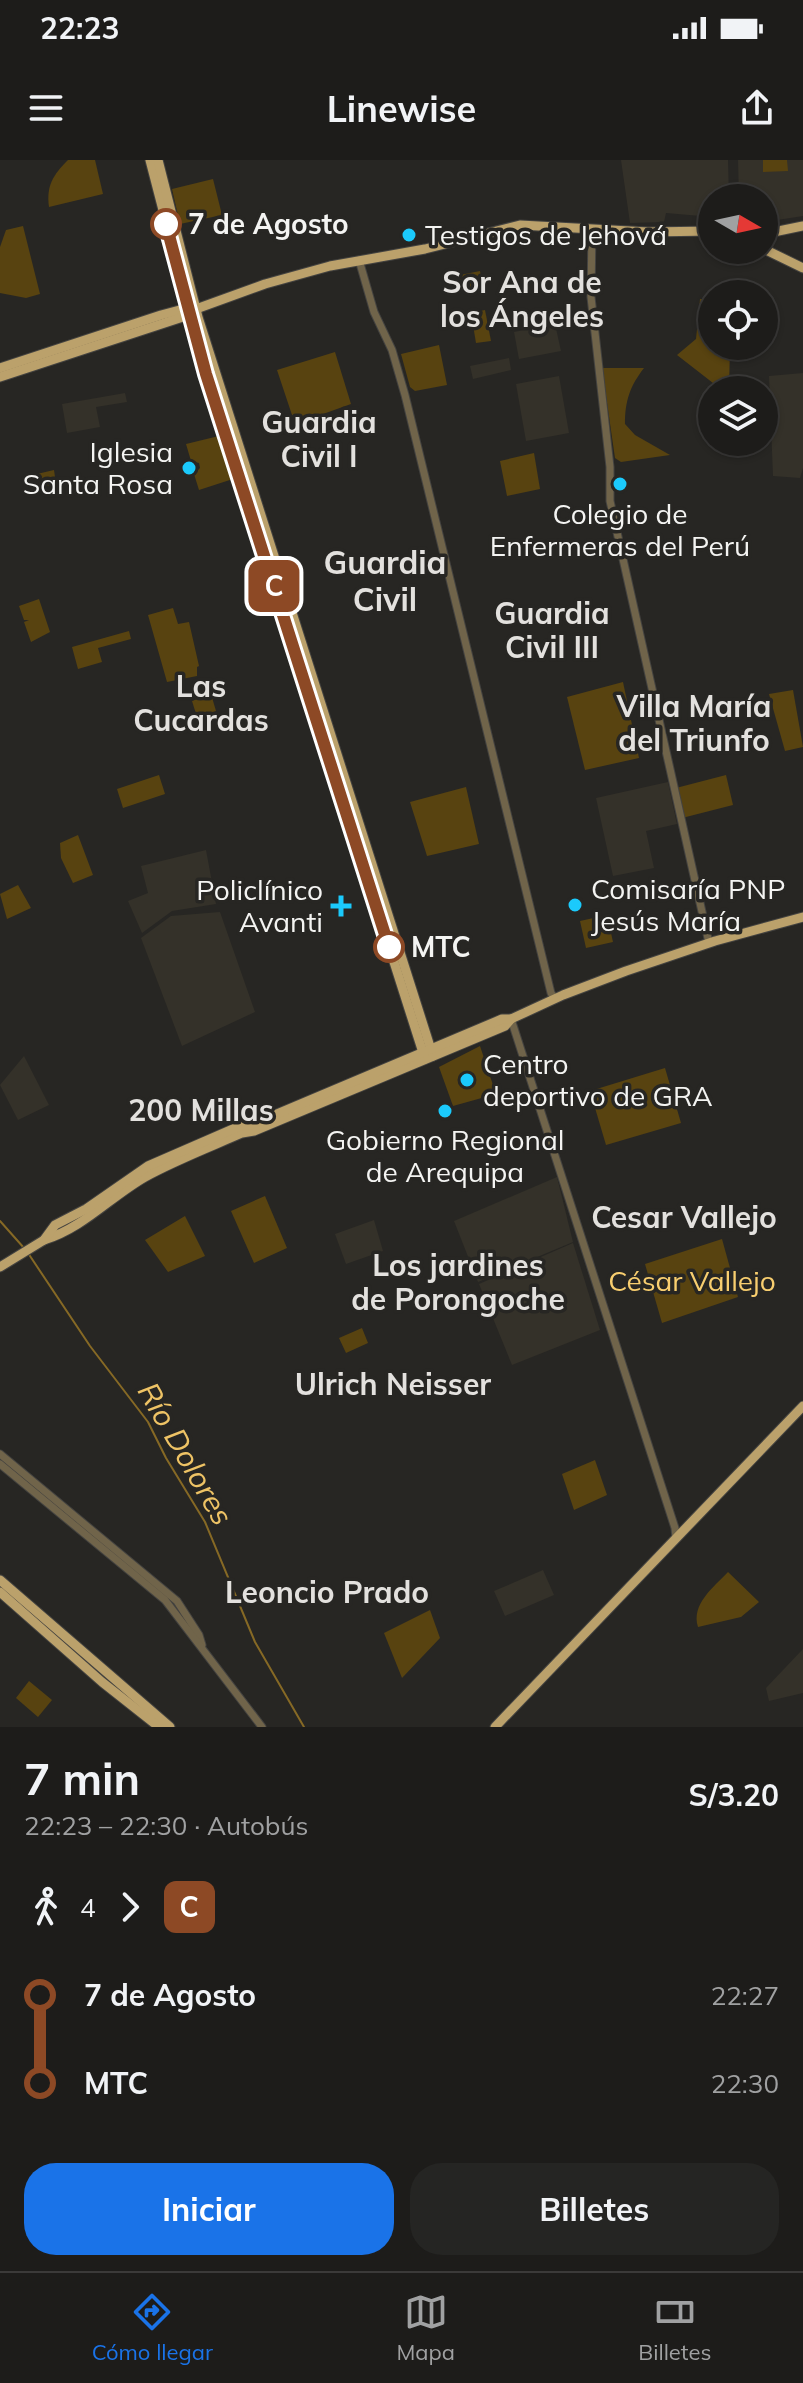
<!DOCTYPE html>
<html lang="es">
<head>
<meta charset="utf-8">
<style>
	body { margin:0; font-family:Mulish,sans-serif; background:#252523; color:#f1f3f6; height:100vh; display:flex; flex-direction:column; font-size:30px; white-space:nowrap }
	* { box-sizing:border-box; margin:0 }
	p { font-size:26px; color:#a0a1a2 }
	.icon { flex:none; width:44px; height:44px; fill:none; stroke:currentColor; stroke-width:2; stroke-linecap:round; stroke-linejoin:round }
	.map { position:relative; height:1567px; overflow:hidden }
	.drawer { display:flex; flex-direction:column; background:#1d1c1a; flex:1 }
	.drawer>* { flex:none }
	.badge { padding:0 16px; border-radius:12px; font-size:28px; line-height:52px }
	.needle { width:52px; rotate:99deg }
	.buttons { position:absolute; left:698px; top:24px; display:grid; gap:16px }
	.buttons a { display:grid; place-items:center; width:80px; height:80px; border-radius:50%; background:#1d1c1a; box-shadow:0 2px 6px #0004,0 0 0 2px #3b3a39; font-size:40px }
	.map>.badge { position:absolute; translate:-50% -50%; box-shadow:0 0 0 4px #fff }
	.legs { display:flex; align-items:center; gap:12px; height:88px; padding:0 24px; font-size:26px }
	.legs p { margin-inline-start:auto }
	.headline { display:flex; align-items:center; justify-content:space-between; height:136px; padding:0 24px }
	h1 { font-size:44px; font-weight:700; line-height:60px }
	.cta { display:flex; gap:16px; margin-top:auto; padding:16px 24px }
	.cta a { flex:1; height:92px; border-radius:32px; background:#1a73e8; color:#fff; font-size:32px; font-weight:700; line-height:92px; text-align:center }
	.cta a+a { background:#252523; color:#f1f3f6 }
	ul { padding:0 24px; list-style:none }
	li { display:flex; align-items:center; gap:28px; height:88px; font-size:30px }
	li i { display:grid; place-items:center; width:12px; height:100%; margin:0 10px; background:currentColor }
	li i::after { content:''; width:20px; height:20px; margin:-10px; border:6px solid; border-radius:50%; background:#1d1c1a }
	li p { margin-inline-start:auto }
	li:first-child i { background:linear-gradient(#0000 50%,currentColor 0) }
	li:last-child i { background:linear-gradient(currentColor 50%,#0000 0) }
	.status { display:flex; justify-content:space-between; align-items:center; height:56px; padding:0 40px; background:#1d1c1a; direction:ltr }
	.status svg { height:22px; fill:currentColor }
	header { display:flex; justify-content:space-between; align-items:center; height:104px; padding:0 24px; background:#1d1c1a; font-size:36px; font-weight:700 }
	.dock { display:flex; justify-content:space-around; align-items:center; height:112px; border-top:2px solid #3b3a39; background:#1d1c1a; font-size:22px; color:#a0a1a2 }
	.dock a { display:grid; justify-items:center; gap:4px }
	.dock .active { color:#1a73e8 }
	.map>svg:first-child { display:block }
</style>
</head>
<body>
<div class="status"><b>22:23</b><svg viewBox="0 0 49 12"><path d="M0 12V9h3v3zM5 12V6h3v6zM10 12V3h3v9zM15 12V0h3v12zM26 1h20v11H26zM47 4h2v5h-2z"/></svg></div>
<header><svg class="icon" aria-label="menu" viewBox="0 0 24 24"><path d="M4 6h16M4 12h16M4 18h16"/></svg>Linewise<svg class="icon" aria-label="share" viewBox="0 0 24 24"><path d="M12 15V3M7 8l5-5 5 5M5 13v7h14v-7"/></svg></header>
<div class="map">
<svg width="803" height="1567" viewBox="0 0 803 1567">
	<rect width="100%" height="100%" fill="#272623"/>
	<!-- built -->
	<g fill="#343129">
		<path d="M621,0H728L729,38H712V57L666,53L664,62L630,63Z"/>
		<path d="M738,0H803V56L764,62V38H739Z"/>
		<path d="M555,164L561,191L519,199L514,172Z"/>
		<path d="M509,198L511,210L473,219L470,206Z"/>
		<path d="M803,213V308L800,318L773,316L769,216Z"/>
		<path d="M559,216L569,273L526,281L516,224Z"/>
		<path d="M125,233L127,242L96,247L100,267L67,273L62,244Z"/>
		<path d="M668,622L677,664L646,671L654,708L613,716L596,638Z"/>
		<path d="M206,690L216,744L172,751L142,773L128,741L148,733L141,706Z"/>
		<path d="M220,752L255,852L182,886L141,778L171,756Z"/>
		<path d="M24,896L49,945L18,960L0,925Z"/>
		<path d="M557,1017L573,1082L478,1122L454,1061Z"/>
		<path d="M374,1060L383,1091L346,1104L335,1074Z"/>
		<path d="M573,1083L600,1170L512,1205L479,1124Z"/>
		<path d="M543,1410L554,1435L505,1456L494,1431Z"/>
		<path d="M803,1489V1533L769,1541L766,1528Z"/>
	</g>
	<!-- green -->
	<g fill="#584310">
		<path d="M68,0H95L103,34L49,47C46,26 53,15 68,0Z"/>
		<path d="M763,0H787L788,11L763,12Z"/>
		<path d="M213,19L222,55L180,64L172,29Z"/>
		<path d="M23,66L40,134L26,138L0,133V87L6,70Z"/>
		<path d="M480,111L483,126L457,131L455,116Z"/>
		<path d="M700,139H712V186H730L729,230H722L677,195L696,179Z"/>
		<path d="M485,150L491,181L476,183L471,153Z"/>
		<path d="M439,185L447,225L415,231L410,227L401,194Z"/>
		<path d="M335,192L351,244L295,264L277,210Z"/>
		<path d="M602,208H644C630,226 625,241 625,264L635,275L670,295L621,302L615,298Z"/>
		<path d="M223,275L236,318L199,330L194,314L200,308L199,303L191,301L186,284Z"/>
		<path d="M534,293L540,329L507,336L500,301Z"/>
		<path d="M54,310L56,324L27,330L24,317Z"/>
		<path d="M39,439L50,472L31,482L24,462L29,460H24L19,446Z"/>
		<path d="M173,448L178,464L189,462L199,506L197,507V516L167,522L148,455Z"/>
		<path d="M129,471L131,479L98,488L102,502L78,509L72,487Z"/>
		<path d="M623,522L639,598L585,610L567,537Z"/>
		<path d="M793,530L803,587L785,591L769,534Z"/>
		<path d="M211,534L216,551L198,560L192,541Z"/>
		<path d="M159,615L165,634L123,648L117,629Z"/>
		<path d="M726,615L733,645L682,658L676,628Z"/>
		<path d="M466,627L479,684L427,696L410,642Z"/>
		<path d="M78,675L93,715L73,723L61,698L60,683Z"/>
		<path d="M18,725L31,748L7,759L0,734Z"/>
		<path d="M607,755L613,782L586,788L580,761Z"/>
		<path d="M480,886L496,934L453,946L439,907Z"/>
		<path d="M665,908L681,963L606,985L590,931Z"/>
		<path d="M265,1036L287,1088L254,1103L231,1051Z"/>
		<path d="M185,1056L205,1096L168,1112L145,1080Z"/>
		<path d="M722,1079L738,1137L662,1163L645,1104Z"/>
		<path d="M362,1168L368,1183L346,1193L339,1178Z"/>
		<path d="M595,1300L607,1335L574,1350L562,1314Z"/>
		<path d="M728,1412L759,1442L741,1457L698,1467C691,1444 713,1428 728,1412Z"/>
		<path d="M430,1450L440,1478L402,1518L384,1473Z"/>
		<path d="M29,1521L52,1540L38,1557L16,1538Z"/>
	</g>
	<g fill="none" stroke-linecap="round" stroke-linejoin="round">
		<!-- stream -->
		<g stroke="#866925" stroke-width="2">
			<path d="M0,1061L24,1088"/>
			<path d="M28,1093L90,1186L148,1262L166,1298L205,1362L255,1482L304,1567"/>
		</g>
		<!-- minor casing -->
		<g stroke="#444340" stroke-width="9">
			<g id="minor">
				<path d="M592,69L591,137L610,307V341L709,783"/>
				<path d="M359,100L374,152L392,190L405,235L551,833L555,839"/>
				<path d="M511,859L675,1368L676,1379"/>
				<path d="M0,1294L177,1441L199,1475L202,1485"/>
				<path d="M0,1304L165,1440L262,1567"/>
			</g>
		</g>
		<!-- major casing -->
		<g stroke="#444340" stroke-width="11">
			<g id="major">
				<path d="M150,0L203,204L425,899"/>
				<path d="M158,0L198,157L433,896"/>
				<path d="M764,74L803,66"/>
				<path d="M764,89L803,108"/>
				<path d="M0,208L161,155L187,148L196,149L265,124L330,106L425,89L520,65L648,72L712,71"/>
				<path d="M0,217L189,155L193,151"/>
				<path d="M44,1080C83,1068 110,1037 145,1017C176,1000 210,987 242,973L254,971L505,866L511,859L563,835L626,811L715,781L803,757"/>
				<path d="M0,1107L44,1080L55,1065L86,1049L148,1006L240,966L251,965L502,859H511"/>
				<path d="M0,1420L170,1567"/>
				<path d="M0,1432L102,1522L159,1567"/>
				<path d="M495,1567L803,1246"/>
			</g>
		</g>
		<!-- minor -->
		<use href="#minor" stroke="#70644a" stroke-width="7"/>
		<!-- major -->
		<use href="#major" stroke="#bba16b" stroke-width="9"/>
	</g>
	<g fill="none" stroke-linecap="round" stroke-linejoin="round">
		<!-- line-1 casing -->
		<g stroke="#fff" stroke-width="18">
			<path id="line-1" d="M166,64L206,214L389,787"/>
		</g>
		<!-- line-1 -->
		<use href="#line-1" stroke="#8d4925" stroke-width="12"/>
	</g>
	<!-- markers -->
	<g fill="#fff" stroke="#8d4925" stroke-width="4">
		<circle cx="166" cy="64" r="14"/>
		<circle cx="389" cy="787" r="14"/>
	</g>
	<g fill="#1bcafc" stroke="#272623" stroke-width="3">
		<circle cx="409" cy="75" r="8"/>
		<circle cx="189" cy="308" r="8"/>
		<circle cx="620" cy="324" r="8"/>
		<circle cx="575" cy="745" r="8"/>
		<path d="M337 734h8v8h8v8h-8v8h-8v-8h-8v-8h8z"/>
		<circle cx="467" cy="920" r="8"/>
		<circle cx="445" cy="951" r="8"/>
	</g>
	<g text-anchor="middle" stroke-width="7" stroke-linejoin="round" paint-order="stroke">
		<!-- stop labels -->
		<g font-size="28" font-weight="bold" fill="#f4f4f2" stroke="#272623" text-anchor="start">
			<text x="188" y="74">7 de Agosto</text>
			<text x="411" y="797">MTC</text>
		</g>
		<!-- poi labels -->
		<g font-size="28" fill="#f4f4f2" stroke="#272623" text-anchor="start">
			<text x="425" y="85">Testigos de Jehová</text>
			<text x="173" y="302" text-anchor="end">Iglesia<tspan x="173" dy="32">Santa Rosa</tspan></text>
			<text x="620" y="364" text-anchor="middle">Colegio de<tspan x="620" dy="32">Enfermeras del Perú</tspan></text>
			<text x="591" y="739">Comisaría PNP<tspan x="591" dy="32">Jesús María</tspan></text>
			<text x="323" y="740" text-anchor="end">Policlínico<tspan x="323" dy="32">Avanti</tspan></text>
			<text x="483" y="914">Centro<tspan x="483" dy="32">deportivo de GRA</tspan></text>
			<text x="445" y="990" text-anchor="middle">Gobierno Regional<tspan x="445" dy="32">de Arequipa</tspan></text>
		</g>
		<!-- park labels -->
		<g font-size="28" fill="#f8ce6f" stroke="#272623">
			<text x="692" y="1131">César Vallejo</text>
		</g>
		<!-- neighbourhood labels -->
		<g font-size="30" font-weight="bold" fill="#e3e1de" stroke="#272623">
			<text x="522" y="133">Sor Ana de<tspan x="522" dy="34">los Ángeles</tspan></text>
			<text x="319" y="273">Guardia<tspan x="319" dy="34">Civil I</tspan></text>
			<text x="552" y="464">Guardia<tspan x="552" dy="34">Civil III</tspan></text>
			<text x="201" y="537">Las<tspan x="201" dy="34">Cucardas</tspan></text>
			<text x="694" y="557">Villa María<tspan x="694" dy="34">del Triunfo</tspan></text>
			<text x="201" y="961">200 Millas</text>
			<text x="684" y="1068">Cesar Vallejo</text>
			<text x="458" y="1116">Los jardines<tspan x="458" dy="34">de Porongoche</tspan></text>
			<text x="393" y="1235">Ulrich Neisser</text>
			<text x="327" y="1443">Leoncio Prado</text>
		</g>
		<!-- water labels -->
		<g font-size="30" font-style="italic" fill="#eec365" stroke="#272623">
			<text transform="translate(185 1294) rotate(60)" y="10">Río Dolores</text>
		</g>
		<!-- quarter labels -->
		<g font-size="32" font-weight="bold" fill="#e3e1de" stroke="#272623">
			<text x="385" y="414">Guardia<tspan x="385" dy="37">Civil</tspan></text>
		</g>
	</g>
</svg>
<div class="buttons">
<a><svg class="needle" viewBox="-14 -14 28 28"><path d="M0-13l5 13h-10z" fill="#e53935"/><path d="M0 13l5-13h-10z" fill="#a0a1a2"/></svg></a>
<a><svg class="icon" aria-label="locate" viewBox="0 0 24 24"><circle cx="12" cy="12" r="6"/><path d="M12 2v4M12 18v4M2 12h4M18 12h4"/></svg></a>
<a><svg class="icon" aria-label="layers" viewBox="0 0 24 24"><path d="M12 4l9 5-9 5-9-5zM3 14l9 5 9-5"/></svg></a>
</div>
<b class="badge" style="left:274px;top:426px;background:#8d4925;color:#fff">C</b>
</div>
<section class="drawer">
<div class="headline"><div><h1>7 min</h1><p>22:23 – 22:30 · Autobús</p></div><b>S/3.20</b></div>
<div class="legs"><svg class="icon" aria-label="walk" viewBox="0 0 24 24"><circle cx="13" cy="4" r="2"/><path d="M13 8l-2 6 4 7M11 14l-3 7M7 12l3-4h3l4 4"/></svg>4<svg class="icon" aria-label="forward" viewBox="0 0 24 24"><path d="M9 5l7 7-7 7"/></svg><b class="badge" style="background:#8d4925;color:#fff">C</b></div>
<ul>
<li><i style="color:#8d4925"></i><b>7 de Agosto</b><p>22:27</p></li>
<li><i style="color:#8d4925"></i><b>MTC</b><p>22:30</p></li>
</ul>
<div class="cta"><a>Iniciar</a><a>Billetes</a></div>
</section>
<nav class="dock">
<a class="active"><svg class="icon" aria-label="directions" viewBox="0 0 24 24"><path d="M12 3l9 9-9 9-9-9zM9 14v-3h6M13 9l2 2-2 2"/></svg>Cómo llegar</a>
<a><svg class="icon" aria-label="map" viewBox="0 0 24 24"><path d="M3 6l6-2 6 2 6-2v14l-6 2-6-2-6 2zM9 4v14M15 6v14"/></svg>Mapa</a>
<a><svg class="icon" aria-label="tickets" viewBox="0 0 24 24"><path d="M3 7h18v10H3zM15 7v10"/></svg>Billetes</a>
</nav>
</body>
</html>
